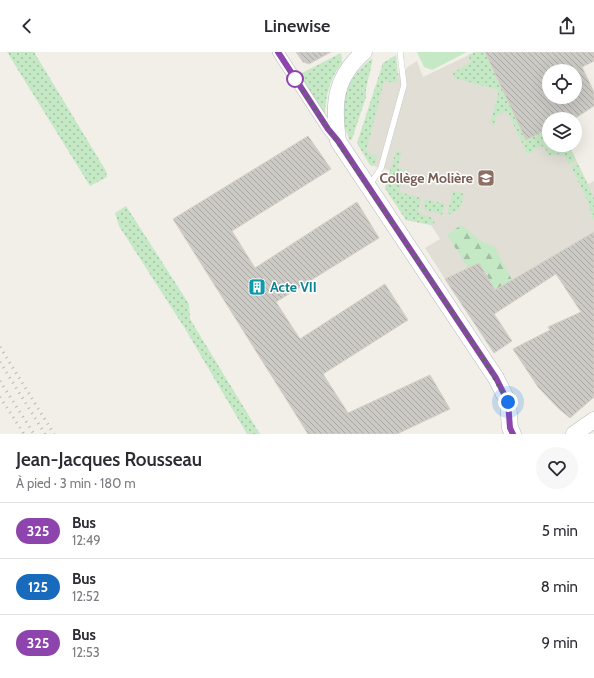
<!DOCTYPE html>
<html lang="fr">
<head>
<meta charset="utf-8">
<style>
	body { margin:0; font-family:Cabin,sans-serif; background:#f7f7f7; color:#2b2b33; height:100vh; display:flex; flex-direction:column; font-size:15px; white-space:nowrap }
	* { box-sizing:border-box; margin:0 }
	p { font-size:13px; color:#7c7c81 }
	.icon { flex:none; width:22px; height:22px; fill:none; stroke:currentColor; stroke-width:2; stroke-linecap:round; stroke-linejoin:round }
	.map { position:relative; height:382px; overflow:hidden }
	.sheet { display:flex; flex-direction:column; background:#fff; flex:1 }
	.sheet>* { flex:none }
	.badge { padding:0 8px; border-radius:13px; font-size:14px; line-height:26px }
	.tools { position:absolute; left:542px; top:12px; display:grid; gap:8px }
	.tools a { display:grid; place-items:center; width:40px; height:40px; border-radius:50%; background:#fff; box-shadow:0 4px 16px #0002; font-size:20px }
	.you { position:absolute; width:20px; height:20px; margin:-10px; border:3px solid #fff; border-radius:50%; background:#1a73e8; box-shadow:0 0 0 6px #1a73e833 }
	.map>.badge { position:absolute; translate:-50% -50%; box-shadow:0 0 0 2px #fff }
	.round { display:grid; place-items:center; flex:none; width:42px; height:42px; border-radius:21px; background:#f7f7f7 }
	.headline { display:flex; align-items:center; justify-content:space-between; height:68px; padding:0 16px }
	h1 { font-size:19px; font-weight:600; line-height:30px }
	ul { padding:0; list-style:none }
	li { display:flex; align-items:center; gap:12px; height:56px; padding:0 16px; border-top:1px solid #e1e1e2 }
	li div { flex:1 }
	li b { display:block; font-size:15px }
	li em { font-style:normal }
	li .badge { min-width:44px; font-weight:700; text-align:center }
	header { display:flex; justify-content:space-between; align-items:center; height:52px; padding:0 16px; background:#fff; font-size:18px; font-weight:600 }
	.map>svg:first-child { display:block }
</style>
</head>
<body>
<header><svg class="icon" aria-label="back" viewBox="0 0 24 24"><path d="M15 5l-7 7 7 7"/></svg>Linewise<svg class="icon" aria-label="share" viewBox="0 0 24 24"><path d="M12 15V3M7 8l5-5 5 5M5 13v7h14v-7"/></svg></header>
<div class="map">
<svg width="594" height="382" viewBox="0 0 594 382">
	<defs>
		<pattern id="grass-dots" width="8" height="8" patternUnits="userSpaceOnUse"><rect width="8" height="8" fill="#c5e8c5"/><path d="M2 2h.1M6 6h.1" fill="none" stroke="#a3c0a4" stroke-width="1.8" stroke-linecap="round"/></pattern>
		<pattern id="forest-firs" width="22" height="20" patternUnits="userSpaceOnUse"><rect width="22" height="20" fill="#c5e8c5"/><path d="M5 1l3.5 6h-7zM16 11l3.5 6h-7z" fill="#a3c0a4"/></pattern>
		<pattern id="building-back-hatch" width="6" height="6" patternUnits="userSpaceOnUse"><rect width="6" height="6" fill="#cccac5"/><path d="M-1 5l2 2M0 0l6 6M5-1l2 2" fill="none" stroke="#a9a8a4"/></pattern>
	</defs>
	<rect width="100%" height="100%" fill="#f1efe8"/>
	<!-- education -->
	<path fill="#e1ded6" d="M475,0H485L526,87L549,93H569L588,132L594,129V180L482,245L485,221L479,211L445,227L425,196L440,187L431,173L406,168L385,136L391,119L370,113L357,91L384,28L406,18V16L417,9L423,25Z"/>
	<!-- grass -->
	<g fill="url(#grass-dots)">
		<path d="M7,0H34L106,119L107,125L90,134Z"/>
		<path d="M475,0H485L526,87L549,76V93H569L576,108L568,113C567,99 558,103 548,103L545,96L541,94L534,97L532,101H527L507,59L496,64L494,73L490,72L499,38L454,26L453,21L471,10L468,3Z"/>
		<path d="M341,1L342,11C329,26 325,47 325,66L298,22L300,19L302,21Z"/>
		<path d="M396,3L398,23L396,31L384,29L366,100L377,104L374,114L370,113L357,91L383,11Z"/>
		<path d="M373,6L366,37V45L352,87L350,89C348,82 344,75 343,68C340,42 353,20 373,6Z"/>
		<path d="M396,99L402,101L397,116L405,118L399,140L421,146L418,161L430,165L435,171L431,173L406,168L385,136Z"/>
		<path d="M577,111L594,146V169L587,147L571,115Z"/>
		<path d="M453,139L464,142L460,157L447,163Z"/>
		<path d="M425,147L445,152L442,163L423,157Z"/>
		<path d="M126,154L189,252L190,267L260,382H247L184,275L119,174L115,161Z"/>
	</g>
	<!-- forest -->
	<path fill="url(#forest-firs)" d="M461,173L481,189L494,194L512,228L482,245L485,221L479,211L468,216L447,183Z"/>
	<!-- park -->
	<path fill="#c5e8c5" d="M417,0H467L432,18L424,15Z"/>
	<!-- building -->
	<g fill="url(#building-back-hatch)" stroke="#d6d1c6" fill-rule="evenodd">
		<path d="M296,0H331L309,12L303,10Z"/>
		<path d="M485,0H594V9L582,15L594,40V54L574,67H549V76L526,88ZM549,19H575V45H549Z"/>
		<path d="M308,84L331,117L232,179L255,216L357,150L379,186L276,250L300,287L385,232L408,268L323,322L348,361L430,323L450,357L397,382H308L173,167Z"/>
		<path d="M594,180V345L570,366L558,356L538,335L513,297L550,278L548,275L581,260L556,222L494,262L512,289L494,301L445,227L479,211L495,238Z"/>
	</g>
	<g fill="none" stroke-linecap="round" stroke-linejoin="round">
		<!-- service casing -->
		<g stroke="#b5b8bc" stroke-width="6">
			<path id="service" d="M368,131L373,128L381,116L404,33L400,0"/>
		</g>
		<!-- minor casing -->
		<g stroke="#b5b8bc" stroke-width="12">
			<path id="minor" d="M278,0L328,77L338,89"/>
		</g>
		<!-- secondary casing -->
		<g stroke="#b6babf" stroke-width="17">
			<g id="secondary">
				<path d="M364,0C334,26 333,52 338,89L496,326L508,350L510,376L513,382"/>
				<path d="M574,382L594,368"/>
			</g>
		</g>
		<!-- service -->
		<use href="#service" stroke="#fff" stroke-width="5.5"/>
		<!-- minor -->
		<use href="#minor" stroke="#fff" stroke-width="11"/>
		<!-- secondary -->
		<use href="#secondary" stroke="#fff" stroke-width="16"/>
		<!-- rail -->
		<g stroke="#b6b7b8" stroke-width="3" stroke-dasharray="1 5" stroke-linecap="butt">
			<path d="M0,295L54,382"/>
			<path d="M0,310L45,382"/>
			<path d="M0,329L34,382"/>
			<path d="M0,345L24,382"/>
		</g>
	</g>
	<g fill="none" stroke-linecap="round" stroke-linejoin="round">
		<!-- line casing -->
		<g stroke="#fff" stroke-width="9">
			<path id="line" d="M278,0L328,77L338,89L496,326L508,350L510,376L513,382"/>
		</g>
		<!-- line -->
		<use href="#line" stroke="#8e44ad" stroke-width="6"/>
		<!-- walk -->
		<path stroke="#5f6368" stroke-width="4" stroke-dasharray="0 7.2" d="M295,27L481,303L508,350"/>
	</g>
	<!-- icons -->
	<defs>
		<g id="school-square" transform="scale(0.9)"><rect x="-9" y="-9" width="18" height="18" rx="4" fill="#8d6e63" stroke="#fff"/><path d="M0-5L7-2L0 1L-7-2ZM-4 1L0 2.5L4 1V4Q0 6-4 4Z" fill="#fff"/></g>
		<g id="building-square" transform="scale(0.9)"><rect x="-9" y="-9" width="18" height="18" rx="4" fill="#0f9aa8" stroke="#fff"/><path d="M-4-6H4V6H1V3H-1V6H-4ZM-2.5-4.3h1.7v1.8h-1.7ZM.8-4.3h1.7v1.8H.8ZM-2.5-1h1.7V.8h-1.7ZM.8-1h1.7V.8H.8Z" fill="#fff"/></g>
	</defs>
	<g fill-rule="evenodd">
		<use href="#school-square" x="486" y="126"/>
		<use href="#building-square" x="257" y="235"/>
	</g>
	<!-- markers -->
	<circle fill="#fff" stroke="#8e44ad" stroke-width="2" cx="295" cy="27" r="8"/>
	<g text-anchor="middle" stroke-width="3" stroke-linejoin="round" paint-order="stroke">
		<!-- education labels -->
		<g font-size="14" font-weight="bold" fill="#785e54" stroke="#fff" text-anchor="end">
			<text x="473" y="131">Collège Molière</text>
		</g>
		<!-- culture labels -->
		<g font-size="14" font-weight="bold" fill="#0d838f" stroke="#fff" text-anchor="start">
			<text x="270" y="240">Acte VII</text>
		</g>
	</g>
</svg>
<div class="tools">
<a><svg class="icon" aria-label="locate" viewBox="0 0 24 24"><circle cx="12" cy="12" r="6"/><path d="M12 2v4M12 18v4M2 12h4M18 12h4"/></svg></a>
<a><svg class="icon" aria-label="layers" viewBox="0 0 24 24"><path d="M12 4l9 5-9 5-9-5zM3 14l9 5 9-5"/></svg></a>
</div>
<div class="you" style="left:508px;top:350px"></div>
</div>
<section class="sheet">
<div class="headline"><div><h1>Jean-Jacques Rousseau</h1><p>À pied · 3 min · 180 m</p></div><a class="round"><svg class="icon" aria-label="heart" viewBox="0 0 24 24"><path d="M12 20l-8-8c-3-5 5-10 8-4 3-6 11-1 8 4z"/></svg></a></div>
<ul>
<li><span class="badge" style="background:#8e44ad;color:#fff">325</span><div><b>Bus</b><p>12:49</p></div><em>5 min</em></li>
<li><span class="badge" style="background:#186abd;color:#fff">125</span><div><b>Bus</b><p>12:52</p></div><em>8 min</em></li>
<li><span class="badge" style="background:#8e44ad;color:#fff">325</span><div><b>Bus</b><p>12:53</p></div><em>9 min</em></li>
</ul>
</section>
</body>
</html>
